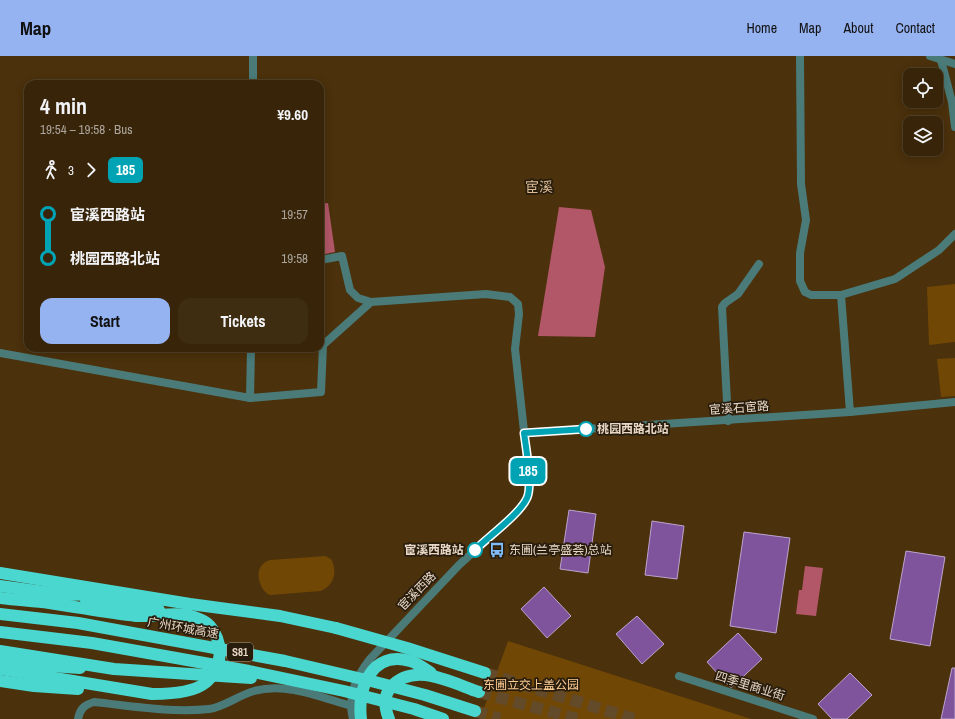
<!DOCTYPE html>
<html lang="en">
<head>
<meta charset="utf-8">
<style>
	body { margin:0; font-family:"Archivo Narrow","Noto Sans SC",sans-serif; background:#3f2d12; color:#f1f3f6; height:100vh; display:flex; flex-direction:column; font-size:15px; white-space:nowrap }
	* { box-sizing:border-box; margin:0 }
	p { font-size:13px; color:#aba59c }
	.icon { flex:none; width:22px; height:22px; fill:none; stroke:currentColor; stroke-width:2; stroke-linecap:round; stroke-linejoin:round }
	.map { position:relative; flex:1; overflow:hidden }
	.sheet { position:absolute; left:24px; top:24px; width:300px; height:272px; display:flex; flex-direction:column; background:#382509; border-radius:12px; box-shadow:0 2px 10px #0003,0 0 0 1px #52422a }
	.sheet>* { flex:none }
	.badge { padding:0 8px; border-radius:6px; font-size:14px; line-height:26px }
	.controls { position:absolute; left:903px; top:12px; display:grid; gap:8px }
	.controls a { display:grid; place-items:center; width:40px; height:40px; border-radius:8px; background:#382509; box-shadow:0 2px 10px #0003,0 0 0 1px #52422a; font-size:20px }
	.map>.badge { position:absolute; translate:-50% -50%; box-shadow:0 0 0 2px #fff }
	.legs { display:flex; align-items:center; gap:6px; height:44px; padding:0 16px; font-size:13px }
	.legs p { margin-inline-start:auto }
	.summary { display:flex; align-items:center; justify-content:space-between; height:68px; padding:0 16px }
	h1 { font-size:22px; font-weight:800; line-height:30px }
	.action { display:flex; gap:8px; margin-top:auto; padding:8px 16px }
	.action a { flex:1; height:46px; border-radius:12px; background:#95b2f1; color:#111; font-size:16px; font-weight:800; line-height:46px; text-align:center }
	.action a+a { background:#3f2d12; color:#f1f3f6 }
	ul { padding:0 16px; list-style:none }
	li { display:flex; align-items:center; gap:14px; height:44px; font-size:15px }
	li i { display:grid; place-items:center; width:6px; height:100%; margin:0 5px; background:currentColor }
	li i::after { content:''; width:10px; height:10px; margin:-5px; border:3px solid; border-radius:50%; background:#382509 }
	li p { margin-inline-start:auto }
	li:first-child i { background:linear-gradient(#0000 50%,currentColor 0) }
	li:last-child i { background:linear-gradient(currentColor 50%,#0000 0) }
	header { display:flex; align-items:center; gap:24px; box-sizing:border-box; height:56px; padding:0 20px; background:#95b2f1; color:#111 }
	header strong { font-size:19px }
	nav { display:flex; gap:22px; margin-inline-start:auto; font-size:14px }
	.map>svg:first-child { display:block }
</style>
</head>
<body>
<header>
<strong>Map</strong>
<nav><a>Home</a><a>Map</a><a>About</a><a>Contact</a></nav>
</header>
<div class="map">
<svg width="955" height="663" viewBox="0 0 955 663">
	<rect width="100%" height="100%" fill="#4b310c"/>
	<!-- green -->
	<g fill="#714705">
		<path d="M955,228V286L929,289L927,231Z"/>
		<path d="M955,302V340L941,341L937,303Z"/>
		<path d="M325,500L331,503C338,516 334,529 321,535L270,539C261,536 254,517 262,509C264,506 268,505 270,504Z"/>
		<path d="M508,585L751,663H480Z"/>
	</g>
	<!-- water -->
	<g fill="#b25767">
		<path d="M328,147L335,196L320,199V148Z"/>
		<path d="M559,151L591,154L605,211L595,281L538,280Z"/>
		<path d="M805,510L823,512L816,560L796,558L799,534H802Z"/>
	</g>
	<!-- building -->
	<g fill="#7f549d" stroke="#bba4cd">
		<path d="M569,454L596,458L588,517L560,513Z"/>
		<path d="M652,465L684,470L677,523L645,519Z"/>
		<path d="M744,476L790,482L776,577L730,570Z"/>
		<path d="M906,495L945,501L930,590L890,583Z"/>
		<path d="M544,531L571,560L547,582L521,553Z"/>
		<path d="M637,560L664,588L642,608L616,578Z"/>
		<path d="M738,577L762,603L732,631H730L707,606Z"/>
		<path d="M952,612H955V663H941Z"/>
		<path d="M850,617L872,639L847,663H832L818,648Z"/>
	</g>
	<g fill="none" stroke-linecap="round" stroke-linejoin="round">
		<!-- highway-tunnel -->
		<g stroke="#634a28" stroke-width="12" stroke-dasharray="12 6" stroke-linecap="butt">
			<path d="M485,617L634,663"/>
			<path d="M479,636L577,663"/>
			<path d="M475,655L500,663"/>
		</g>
		<!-- minor -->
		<g stroke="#4a7b78" stroke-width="8">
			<path d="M800,0L801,128L806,164L800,197V225L805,236L811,239H841L895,223L939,194L955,178"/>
			<path d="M930,0L955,8"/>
			<path d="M941,4L952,46L955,71"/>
			<path d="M253,28V0"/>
			<path d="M320,204L342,200L350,234L358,242L371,246"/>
			<path d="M841,239L850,356"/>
			<path d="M0,297L250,342L321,336L323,289L371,246L486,238L510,241L518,248L519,258L515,293L529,421L528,441L517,456L459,509L370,603C356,621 347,640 353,663"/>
			<path d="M250,342L251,292"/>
			<path d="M728,365L722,251L725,247L738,238L759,208"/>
			<path d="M524,377L850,356L955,346"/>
			<path d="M679,620L813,663"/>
			<path d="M78,663C80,653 84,649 94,646C132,650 171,657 209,653C222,652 239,639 254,635C286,626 320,641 351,650"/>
		</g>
		<!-- highway -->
		<g stroke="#4ad7d0" stroke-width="12">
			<path d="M0,517L190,548L280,560L336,572"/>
			<path d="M0,530L67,539L95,538"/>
			<path d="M0,542C16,544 32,545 49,547C78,551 107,557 136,560C155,561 176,555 194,561C199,563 206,565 210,570C224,587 223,613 205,627C193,637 167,638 152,638L0,613"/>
			<path d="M85,542L159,554"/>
			<path d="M0,603L51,610L80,612"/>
			<path d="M0,625L34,630L78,633"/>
			<path d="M361,663C357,632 372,594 410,605C418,607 425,613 431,617"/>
			<path d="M389,663C385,653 383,640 391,631C414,605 452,627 479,636"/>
		</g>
		<!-- highway-bridge -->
		<g stroke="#4ad7d0" stroke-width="12">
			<path d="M0,558L78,567L285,605L375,626L425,639L475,655"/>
			<path d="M336,572L407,592L485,617"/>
			<path d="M0,576L92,587L249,615L344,635L414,653L443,663"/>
			<path d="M0,595L114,613L251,622"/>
		</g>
	</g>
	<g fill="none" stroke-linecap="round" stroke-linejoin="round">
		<!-- line-1 casing -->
		<g stroke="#fff" stroke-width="9">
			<path id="line-1" d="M475,494C489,480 520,458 527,442C533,429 526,392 524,377L586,373"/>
		</g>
		<!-- line-1 -->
		<use href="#line-1" stroke="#00a3b4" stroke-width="6"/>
	</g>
	<!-- icons -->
	<defs>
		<g id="bus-bare" transform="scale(1.2)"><path d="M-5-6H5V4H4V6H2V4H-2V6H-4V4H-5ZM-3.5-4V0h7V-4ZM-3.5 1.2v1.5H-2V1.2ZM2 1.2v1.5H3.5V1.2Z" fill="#81bcfa" stroke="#281c0d" stroke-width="2.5" paint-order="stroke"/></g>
	</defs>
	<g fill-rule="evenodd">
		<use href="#bus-bare" x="497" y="494"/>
	</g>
	<!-- markers -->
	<g fill="#fff" stroke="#00a3b4" stroke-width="2">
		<circle cx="586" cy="373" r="7"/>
		<circle cx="475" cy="494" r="7"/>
	</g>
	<g text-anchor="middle" stroke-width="3.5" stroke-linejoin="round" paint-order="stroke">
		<!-- shield labels -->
		<rect fill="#281c0d" stroke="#afa08e" stroke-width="1" x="227" y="587" width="26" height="18" rx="3"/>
		<g font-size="11" font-weight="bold" fill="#e9d8c5">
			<text x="240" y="600">S81</text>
		</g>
		<!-- street labels -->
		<g font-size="12" fill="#e9d8c5" stroke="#281c0d">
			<text transform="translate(739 352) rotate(-4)" y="4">宦溪石宦路</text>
			<text transform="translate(417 535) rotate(-46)" y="4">宦溪西路</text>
			<text transform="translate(183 572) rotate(10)" y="4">广州环城高速</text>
			<text transform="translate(750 630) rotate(17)" y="4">四季里商业街</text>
		</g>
		<!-- stop labels -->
		<g font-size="12" font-weight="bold" fill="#e9d8c5" stroke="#281c0d" text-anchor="start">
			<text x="597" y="377">桃园西路北站</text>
			<text x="464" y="498" text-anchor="end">宦溪西路站</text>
		</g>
		<!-- poi labels -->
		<g font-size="12" fill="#e9d8c5" stroke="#281c0d" text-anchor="start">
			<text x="509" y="498">东圃(兰亭盛荟)总站</text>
		</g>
		<!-- park labels -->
		<g font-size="12" fill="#fbcb93" stroke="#281c0d">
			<text x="531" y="633">东圃立交上盖公园</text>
		</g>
		<!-- quarter labels -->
		<g font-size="14" fill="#dbba94" stroke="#281c0d">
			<text x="539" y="136">宦溪</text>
		</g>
	</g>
</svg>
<div class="controls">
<a><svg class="icon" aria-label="locate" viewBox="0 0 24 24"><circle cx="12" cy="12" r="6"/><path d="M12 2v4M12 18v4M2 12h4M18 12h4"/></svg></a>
<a><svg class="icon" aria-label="layers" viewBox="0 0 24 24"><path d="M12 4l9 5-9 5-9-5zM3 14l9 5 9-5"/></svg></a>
</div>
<b class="badge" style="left:528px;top:415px;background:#00a3b4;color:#fff">185</b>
<section class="sheet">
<div class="summary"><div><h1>4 min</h1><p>19:54 – 19:58 · Bus</p></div><b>¥9.60</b></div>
<div class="legs"><svg class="icon" aria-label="walk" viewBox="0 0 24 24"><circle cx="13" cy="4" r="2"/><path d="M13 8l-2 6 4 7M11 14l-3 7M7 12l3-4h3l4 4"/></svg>3<svg class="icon" aria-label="forward" viewBox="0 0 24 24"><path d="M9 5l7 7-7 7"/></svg><b class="badge" style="background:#00a3b4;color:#fff">185</b></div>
<ul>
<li><i style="color:#00a3b4"></i><b>宦溪西路站</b><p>19:57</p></li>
<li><i style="color:#00a3b4"></i><b>桃园西路北站</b><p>19:58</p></li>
</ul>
<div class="action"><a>Start</a><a>Tickets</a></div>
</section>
</div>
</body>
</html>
